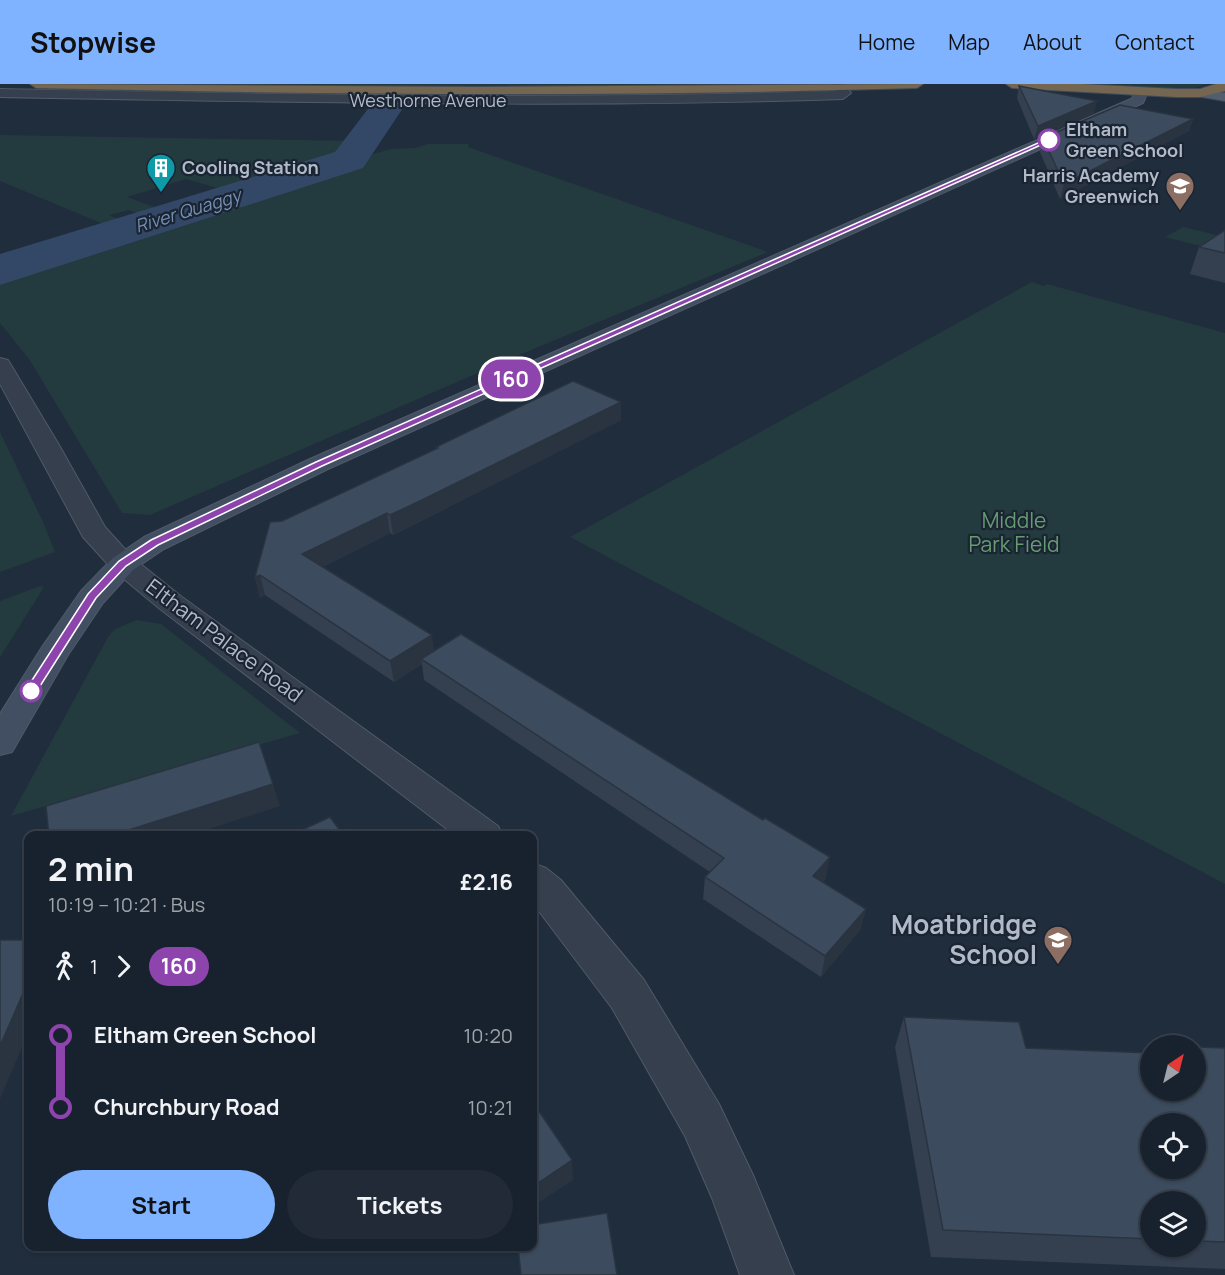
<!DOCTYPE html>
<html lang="en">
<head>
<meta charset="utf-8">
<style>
	body { margin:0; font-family:Manrope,sans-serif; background:#212a36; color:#f1f3f6; height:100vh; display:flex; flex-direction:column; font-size:22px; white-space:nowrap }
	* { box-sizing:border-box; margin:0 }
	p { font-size:20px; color:#9fa4aa }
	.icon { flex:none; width:33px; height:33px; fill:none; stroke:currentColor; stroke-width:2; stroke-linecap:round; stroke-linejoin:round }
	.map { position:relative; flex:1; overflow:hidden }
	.sheet { position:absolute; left:24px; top:747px; width:513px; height:420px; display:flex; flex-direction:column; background:#18222e; border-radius:12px; box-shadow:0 2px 4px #0004,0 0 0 2px #363f4a }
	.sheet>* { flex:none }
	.badge { padding:0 12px; border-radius:20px; font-size:21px; line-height:39px }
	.needle { width:39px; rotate:35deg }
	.buttons { position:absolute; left:1140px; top:951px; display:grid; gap:12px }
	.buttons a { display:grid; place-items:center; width:66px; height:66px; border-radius:50%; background:#18222e; box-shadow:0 2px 4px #0004,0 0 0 2px #363f4a; font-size:30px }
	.map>.badge { position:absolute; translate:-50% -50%; box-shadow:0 0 0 3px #fff }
	.legs { display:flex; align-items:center; gap:9px; height:66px; padding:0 24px; font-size:20px }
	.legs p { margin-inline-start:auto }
	.headline { display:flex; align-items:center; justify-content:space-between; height:102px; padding:0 24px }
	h1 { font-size:33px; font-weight:700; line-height:45px }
	.action { display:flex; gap:12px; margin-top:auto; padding:12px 24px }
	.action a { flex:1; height:69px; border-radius:36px; background:#7fb2ff; color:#111; font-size:24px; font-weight:700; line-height:69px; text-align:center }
	.action a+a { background:#212a36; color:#f1f3f6 }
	ul { padding:0 24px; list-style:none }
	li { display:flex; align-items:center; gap:21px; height:72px; font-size:22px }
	li i { display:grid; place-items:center; width:9px; height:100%; margin:0 8px; background:currentColor }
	li i::after { content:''; width:15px; height:15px; margin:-8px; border:4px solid; border-radius:50%; background:#18222e }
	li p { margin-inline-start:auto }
	li:first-child i { background:linear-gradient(#0000 50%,currentColor 0) }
	li:last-child i { background:linear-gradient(currentColor 50%,#0000 0) }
	header { display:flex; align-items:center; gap:36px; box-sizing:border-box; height:84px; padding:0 30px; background:#7fb2ff; color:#111 }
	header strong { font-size:28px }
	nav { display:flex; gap:33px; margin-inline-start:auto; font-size:21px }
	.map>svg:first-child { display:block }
</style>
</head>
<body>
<header>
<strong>Stopwise</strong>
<nav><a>Home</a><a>Map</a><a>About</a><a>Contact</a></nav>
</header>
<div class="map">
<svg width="1225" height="1191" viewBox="0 0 1225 1191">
	<rect width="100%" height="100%" fill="#202d3d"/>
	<!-- green -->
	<g fill="#233b3e">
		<path d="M129,0H826L504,3Z"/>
		<path d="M1069,0H1205L1206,1L1187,6Z"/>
		<path d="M0,51L350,57L342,75L304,78L221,105L186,95L127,113L160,125L141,131L129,126L109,131L122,137L108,142L0,97Z"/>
		<path d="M428,60H469L468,63L768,168L519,271L150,431L122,429L29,275L0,239V188L353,76L391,65L415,64Z"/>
		<path d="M1183,143L1225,153V168L1165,153Z"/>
		<path d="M1032,198L1044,202L1047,200L1225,249V800L570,453Z"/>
		<path d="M0,348L43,438L55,468L0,488Z"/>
		<path d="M40,502L44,503L0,573V517Z"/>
		<path d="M137,536L161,540L300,649L11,732L108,553L115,545Z"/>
	</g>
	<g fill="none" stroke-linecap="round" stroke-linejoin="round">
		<!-- river -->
		<path fill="#334866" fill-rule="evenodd" d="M386,14L398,17L403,24L363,84L0,201V170L335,68L374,17Z"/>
		<!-- street casing -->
		<g stroke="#505a68" stroke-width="2">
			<g id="street">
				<path d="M833,0H843L851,9L843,15C562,24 281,18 0,13V5C279,10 557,16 836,7L832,2Z"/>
				<path d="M0,274L8,276L59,361L105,443L133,474L182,513L498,742L503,752H456L160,525L113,486L83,453L0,300Z"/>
				<path d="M532,779L546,784L561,796L644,896L719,1020L753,1091L794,1191H740L712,1114L685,1052L612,924L532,818Z"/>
			</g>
		</g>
		<!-- secondary casing -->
		<g stroke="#505a68" stroke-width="2">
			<path id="secondary" d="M1138,3L1142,4L1146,12L1143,19L328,385L164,465L133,486L103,519L68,571L12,668L0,671V630L42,563L81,507L113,474L144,453L310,375L1133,14L1132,7Z"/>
		</g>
		<!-- primary casing -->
		<g stroke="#3e4856" stroke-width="2">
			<path id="primary" d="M1200,5L1225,9V17L1196,12L1194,9L1196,6Z"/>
		</g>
		<!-- highway casing -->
		<g stroke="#404a58" stroke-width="2">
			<g id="highway">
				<path d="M30,0L476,3L923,0L917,4C623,13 330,11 36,4Z"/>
				<path d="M1006,0H1081L1176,5H1200L1216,0H1225V7L1200,13H1176L1012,4Z"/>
			</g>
		</g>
		<!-- street -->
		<use href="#street" fill="#353f4d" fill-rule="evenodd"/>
		<!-- secondary -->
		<use href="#secondary" fill="#424e61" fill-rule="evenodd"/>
		<!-- primary -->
		<use href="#primary" fill="#525e6e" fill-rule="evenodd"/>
		<!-- highway -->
		<use href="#highway" fill="#746651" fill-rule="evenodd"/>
	</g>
	<!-- wall -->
	<g fill="#344050" fill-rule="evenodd">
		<path d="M1019,2L1094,29L1034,55L1017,14Z"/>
		<path d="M1193,35L1189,47L1060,115L1040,68L1043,54Z"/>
		<path d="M1225,146V199L1190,190L1199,163Z"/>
		<path d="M621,318V336L423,436L393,451L390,449L322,483L434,567L826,794L823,798L866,825L860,846L821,893L703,815L705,793L710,788L424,596L422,580L394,598L265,511L260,514L255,493L436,365V363Z"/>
		<path d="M904,933L1026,964L1143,969L1148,961L1225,964V1185L931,1173L895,963ZM1150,1118H1196V1162H1150Z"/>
	</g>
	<!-- shaded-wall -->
	<g fill="#2a3441">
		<path d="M1097,17L1094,29L1034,55L1038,42Z"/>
		<path d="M1193,35L1189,47L1060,115L1064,100Z"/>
		<path d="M621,318V336L393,451L390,431Z"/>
		<path d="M387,429L390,449L306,491L302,470Z"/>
		<path d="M260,491L265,511L260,514L255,493Z"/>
		<path d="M432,551L435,572L421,575L422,580L394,598L390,577Z"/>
		<path d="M273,700L280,722L187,752H110Z"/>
		<path d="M830,773L826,794L809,813L813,792Z"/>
		<path d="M866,825L860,846L821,893L825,872Z"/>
		<path d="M28,898V949L0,1015V962Z"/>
		<path d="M572,1076L573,1096L532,1123V1103Z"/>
	</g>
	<!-- building -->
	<g fill="#3c4b5d" stroke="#2a3441" stroke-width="1.5" fill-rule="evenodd">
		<path d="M1019,2L1097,17L1038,42Z"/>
		<path d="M1120,21L1193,35L1064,100L1043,54Z"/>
		<path d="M1225,146V169L1199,163Z"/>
		<path d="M573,297L621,318L420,417L390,431L387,429L302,470L432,551L390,577L260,491L255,493L270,438L282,437L438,364L436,363Z"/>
		<path d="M461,550L763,736L765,734L830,773L813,792L866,825L825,872L705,793L724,774L421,575Z"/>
		<path d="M259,658L273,700L110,752H49L46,722Z"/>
		<path d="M330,733L341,748L348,745L352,752H289Z"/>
		<path d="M0,856H28V898L0,962Z"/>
		<path d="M904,933L1019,938L1026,964L1150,969V1006H1196V963L1225,964V1158L1196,1157V1118H1150V1155L943,1146ZM1150,1040H1196V1084H1150Z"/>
		<path d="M532,1017L572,1076L532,1103Z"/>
		<path d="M607,1129L617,1191H521L518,1162H532V1141Z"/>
	</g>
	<!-- line-1 -->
	<path fill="#8e44ad" stroke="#fff" stroke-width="1.5" d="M1047,55L1052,56L322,382L158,461L126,482L96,514L35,610H27L25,607L88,510L119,477L151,456L316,378Z"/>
	<!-- icons -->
	<defs>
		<g id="building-pin" transform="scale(1.5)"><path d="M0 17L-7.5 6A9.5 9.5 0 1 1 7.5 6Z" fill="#0f9aa8" stroke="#1a2432"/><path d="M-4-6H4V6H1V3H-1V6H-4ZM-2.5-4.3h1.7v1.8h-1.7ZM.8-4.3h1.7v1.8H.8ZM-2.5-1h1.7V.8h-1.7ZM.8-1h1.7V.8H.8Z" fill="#fff"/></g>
		<g id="school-pin" transform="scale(1.5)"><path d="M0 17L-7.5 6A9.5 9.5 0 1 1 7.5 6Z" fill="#8d6e63" stroke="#1a2432"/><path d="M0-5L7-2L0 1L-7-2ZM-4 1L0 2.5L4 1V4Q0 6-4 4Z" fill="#fff"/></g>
	</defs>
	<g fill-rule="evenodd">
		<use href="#building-pin" x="161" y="84"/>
		<use href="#school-pin" x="1180" y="102"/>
		<use href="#school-pin" x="1058" y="856"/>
	</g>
	<!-- markers -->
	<g fill="#fff" stroke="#8e44ad" stroke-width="3">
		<circle cx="1049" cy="56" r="10"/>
		<circle cx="31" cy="607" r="10"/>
	</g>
	<g text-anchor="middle" stroke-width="4.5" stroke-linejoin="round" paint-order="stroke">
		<!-- far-street labels -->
		<g font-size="18" fill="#b0bac9" stroke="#1a2432">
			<text x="428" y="23">Westhorne Avenue</text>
		</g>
		<!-- far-stop labels -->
		<g font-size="18" font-weight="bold" fill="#b0bac9" stroke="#1a2432" text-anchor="start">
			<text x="1066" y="52">Eltham<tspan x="1066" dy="21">Green School</tspan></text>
		</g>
		<!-- far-poi labels -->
		<g font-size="18" font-weight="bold" fill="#b0bac9" stroke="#1a2432" text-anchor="start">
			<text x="182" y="90">Cooling Station</text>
			<text x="1159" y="98" text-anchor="end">Harris Academy<tspan x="1159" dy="21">Greenwich</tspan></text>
		</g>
		<!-- far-water labels -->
		<g font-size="18" font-style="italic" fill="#7590b3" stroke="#1a2432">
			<text transform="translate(188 127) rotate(-17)" y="6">River Quaggy</text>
		</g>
		<!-- park labels -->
		<g font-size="21" fill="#659c71" stroke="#1a2432">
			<text x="1014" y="444">Middle<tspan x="1014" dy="24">Park Field</tspan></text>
		</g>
		<!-- street labels -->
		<g font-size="21" fill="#b0bac9" stroke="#1a2432">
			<text transform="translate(224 557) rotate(37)" y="7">Eltham Palace Road</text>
		</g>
		<!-- near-poi labels -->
		<g font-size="26" font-weight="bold" fill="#b0bac9" stroke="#1a2432" text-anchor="end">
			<text x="1037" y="850">Moatbridge<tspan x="1037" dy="30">School</tspan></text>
		</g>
	</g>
</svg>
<div class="buttons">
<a><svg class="needle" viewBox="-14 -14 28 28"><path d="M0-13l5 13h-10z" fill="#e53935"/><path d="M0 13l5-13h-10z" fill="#9fa4aa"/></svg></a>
<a><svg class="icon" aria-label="locate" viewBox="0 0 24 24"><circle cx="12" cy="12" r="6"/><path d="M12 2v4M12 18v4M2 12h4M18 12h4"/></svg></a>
<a><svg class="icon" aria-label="layers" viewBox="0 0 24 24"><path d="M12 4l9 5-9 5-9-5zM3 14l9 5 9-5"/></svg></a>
</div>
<b class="badge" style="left:511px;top:295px;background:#8e44ad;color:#fff">160</b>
<section class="sheet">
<div class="headline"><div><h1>2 min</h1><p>10:19 – 10:21 · Bus</p></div><b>£2.16</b></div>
<div class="legs"><svg class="icon" aria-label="walk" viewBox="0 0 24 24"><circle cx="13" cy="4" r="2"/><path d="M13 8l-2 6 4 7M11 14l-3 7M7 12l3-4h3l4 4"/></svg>1<svg class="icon" aria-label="forward" viewBox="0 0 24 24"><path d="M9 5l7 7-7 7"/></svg><b class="badge" style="background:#8e44ad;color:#fff">160</b></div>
<ul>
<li><i style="color:#8e44ad"></i><b>Eltham Green School</b><p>10:20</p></li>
<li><i style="color:#8e44ad"></i><b>Churchbury Road</b><p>10:21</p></li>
</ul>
<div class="action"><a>Start</a><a>Tickets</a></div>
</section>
</div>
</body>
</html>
